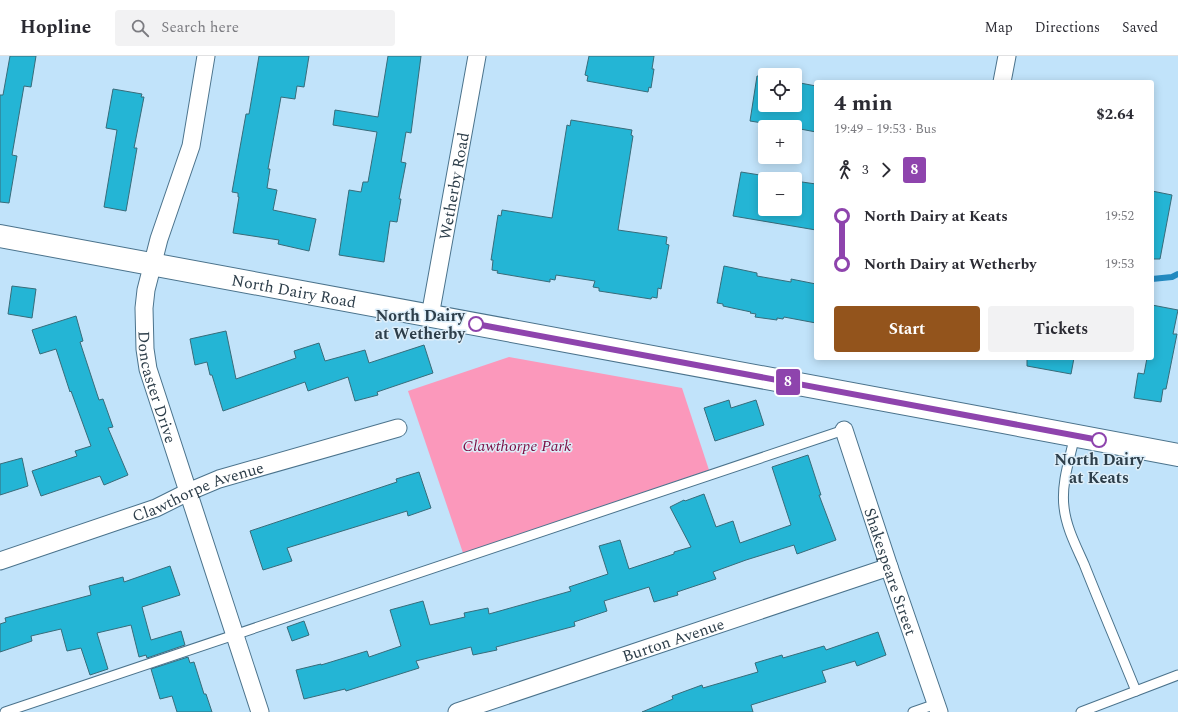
<!DOCTYPE html>
<html lang="en">
<head>
<meta charset="utf-8">
<style>
	body { margin:0; font-family:Spectral,serif; background:#f2f2f3; color:#2b2b33; height:100vh; display:flex; flex-direction:column; font-size:15px; white-space:nowrap }
	* { box-sizing:border-box; margin:0 }
	p { font-size:13px; color:#7c7c81 }
	.icon { flex:none; width:22px; height:22px; fill:none; stroke:currentColor; stroke-width:2; stroke-linecap:round; stroke-linejoin:round }
	.map { position:relative; flex:1; overflow:hidden }
	.panel { position:absolute; left:814px; top:24px; width:340px; height:280px; display:flex; flex-direction:column; background:#fff; border-radius:4px; box-shadow:0 2px 10px #0003 }
	.panel>* { flex:none }
	.badge { padding:0 8px; border-radius:3px; font-size:14px; line-height:26px }
	.fabs { position:absolute; left:758px; top:12px; display:grid; gap:8px }
	.fabs a { display:grid; place-items:center; width:44px; height:44px; border-radius:4px; background:#fff; box-shadow:0 2px 10px #0003; font-size:20px }
	.map>.badge { position:absolute; translate:-50% -50%; box-shadow:0 0 0 2px #fff }
	.legs { display:flex; align-items:center; gap:6px; height:44px; padding:0 20px; font-size:13px }
	.legs p { margin-inline-start:auto }
	.summary { display:flex; align-items:center; justify-content:space-between; height:68px; padding:0 20px }
	h1 { font-size:22px; font-weight:700; line-height:30px }
	.action { display:flex; gap:8px; margin-top:auto; padding:8px 20px }
	.action a { flex:1; height:46px; border-radius:4px; background:#93541c; color:#fff; font-size:16px; font-weight:700; line-height:46px; text-align:center }
	.action a+a { background:#f2f2f3; color:#2b2b33 }
	ul { padding:0 20px; list-style:none }
	li { display:flex; align-items:center; gap:14px; height:48px; font-size:15px }
	li i { display:grid; place-items:center; width:6px; height:100%; margin:0 5px; background:currentColor }
	li i::after { content:''; width:10px; height:10px; margin:-5px; border:3px solid; border-radius:50%; background:#fff }
	li p { margin-inline-start:auto }
	li:first-child i { background:linear-gradient(#0000 50%,currentColor 0) }
	li:last-child i { background:linear-gradient(currentColor 50%,#0000 0) }
	header { display:flex; align-items:center; gap:24px; box-sizing:border-box; height:56px; padding:0 20px; background:#fff; border-bottom:1px solid #e1e1e2 }
	header strong { font-size:19px }
	nav { display:flex; gap:22px; margin-inline-start:auto; font-size:14px }
	.search { width:280px; height:36px; background:#f2f2f3; display:flex; align-items:center; gap:10px; box-sizing:border-box; padding:0 14px; border-radius:4px; color:#7c7c81; font-size:15px }
	.map>svg:first-child { display:block }
</style>
</head>
<body>
<header>
<strong>Hopline</strong>
<div class="search"><svg class="icon" aria-label="search" viewBox="0 0 24 24"><circle cx="10" cy="10" r="6"/><path d="M15 15l6 6"/></svg>Search here</div>
<nav><a>Map</a><a>Directions</a><a>Saved</a></nav>
</header>
<div class="map">
<svg width="1178" height="656" viewBox="0 0 1178 656">
	<rect width="100%" height="100%" fill="#c1e3fa"/>
	<!-- green -->
	<path fill="#fb98bb" d="M509,301L682,332L709,414L463,497L408,335Z"/>
	<g fill="none" stroke-linecap="round" stroke-linejoin="round">
		<!-- stream -->
		<path stroke="#238ac0" stroke-width="6" d="M1152,223L1172,221L1178,218"/>
	</g>
	<!-- building -->
	<g fill="#24b5d5" stroke="#386c7a">
		<path d="M10,0H36L31,31L24,30L12,99L17,100L9,147L0,146V39H3Z"/>
		<path d="M259,0H309L304,31L297,30L295,43L281,41L268,113H270L267,132L277,134L273,154L316,163L309,195L278,188L279,184L233,177L239,141H238V137L232,136L246,58H249Z"/>
		<path d="M388,0H421L411,77L406,76L401,106L406,107L399,143H401L397,166L390,165L384,206L339,199L349,134L361,136L363,126H368L377,76L333,69L335,54L378,61Z"/>
		<path d="M589,0H654L652,13H654L651,32L649,31L648,36L587,25L588,20L585,19Z"/>
		<path d="M757,20L765,21V49H795V26L816,30V76L795,72V71H787L750,65Z"/>
		<path d="M113,33L142,38L141,41H144L134,92H137L126,155L104,151L117,74L106,72Z"/>
		<path d="M571,64L632,74L631,79L633,80L618,174L667,181L666,188L669,189L661,233L658,232L657,242L652,241L651,243L599,235V232L593,231L595,225L556,219L555,224L550,223V226L497,217L498,215L492,214L493,204H491L498,159L501,160L502,154L552,162L567,69L570,70Z"/>
		<path d="M741,116L785,123H765V153H795V125L816,128V174L733,160Z"/>
		<path d="M1152,135L1172,139L1160,203H1152Z"/>
		<path d="M724,210L757,217V220L791,226V223L816,228V267L784,261L783,263L777,262V264L755,261L756,258L750,257L751,256L723,250V248L717,247Z"/>
		<path d="M12,230L36,233L32,262L8,258Z"/>
		<path d="M1152,249L1178,254L1173,278H1177L1166,333H1163L1161,346L1134,342L1138,317L1144,318L1147,302H1152Z"/>
		<path d="M76,260L83,285L80,286L99,344L103,343L113,371L108,372L128,419L104,429L100,420L41,440L32,415L77,400L75,395L91,390L71,335L70,336L56,293L40,298L32,274Z"/>
		<path d="M226,275L236,323L296,302L294,295L319,287L325,305L365,294L369,307L424,289L433,317L377,336L378,339L355,345L348,321L308,335L305,326L223,355L212,319H210L207,306L195,309L190,283Z"/>
		<path d="M1027,302H1074L1071,318L1027,310Z"/>
		<path d="M729,344L731,352L756,344L764,369L715,385L704,352Z"/>
		<path d="M808,399L821,439H819L836,484L797,498L794,489L746,504L713,516L716,523L677,536L678,539L654,546L649,531L604,545L607,555L574,566L575,570L496,591L497,594L473,599L471,591L416,605L419,612L346,635L345,633L304,643L296,614L321,608V609L367,595L369,601L401,590L390,554L423,545L430,569L465,561L464,557L488,552L489,558L571,535L569,531L608,518L599,490L620,484L629,513L674,498V496L691,491L670,451L684,444L685,445L704,438L716,471L733,465L740,487L791,469L772,411Z"/>
		<path d="M22,402L28,430L0,439V408Z"/>
		<path d="M419,416L431,452L408,460L407,455L287,492L292,505L263,514L250,475L397,426L396,423Z"/>
		<path d="M170,510L180,539L142,551L151,584L181,575L185,589L147,602L146,599L139,601L131,569L97,577L108,613L90,619L81,592L67,595L61,573L31,580L32,585L0,596V568L6,566L5,562L91,539L89,530L123,521L124,526Z"/>
		<path d="M304,565L309,579L292,585L287,571Z"/>
		<path d="M878,576L886,599L857,610L855,605L822,615L826,626L751,649L753,656H642L673,643L672,640L702,629L703,632L758,616L755,607L782,599L783,602L824,590L826,594Z"/>
		<path d="M188,601L190,607L194,606L204,638H206L212,656H177L172,640L160,643L151,613Z"/>
	</g>
	<g fill="none" stroke-linecap="round" stroke-linejoin="round">
		<!-- service casing -->
		<g stroke="#4b738c" stroke-width="11">
			<g id="service">
				<path d="M1075,379C1070,402 1061,427 1064,451C1066,471 1076,490 1084,508C1101,551 1119,593 1136,635L1178,619"/>
				<path d="M5,656L844,374"/>
				<path d="M913,656L936,648"/>
				<path d="M1081,656L1136,635"/>
			</g>
		</g>
		<!-- minor casing -->
		<g stroke="#4b738c" stroke-width="19">
			<g id="minor">
				<path id="s1" d="M206,0L191,90L159,183L146,234L144,252L145,293L148,313L260,656"/>
				<path d="M1002,26L1007,0"/>
				<path id="s2" d="M430,260L477,0"/>
				<path id="s3" d="M844,374L889,511L939,656"/>
				<path id="s4" d="M0,505L156,452L188,436L219,423L398,372"/>
				<path id="s5" d="M457,656L889,511"/>
			</g>
		</g>
		<!-- tertiary casing -->
		<g stroke="#4b738c" stroke-width="24">
			<g id="tertiary">
				<path id="s6" d="M0,180L1003,366L1178,399"/>
			</g>
		</g>
		<!-- service -->
		<use href="#service" stroke="#fff" stroke-width="9"/>
		<!-- minor -->
		<use href="#minor" stroke="#fff" stroke-width="17"/>
		<!-- tertiary -->
		<use href="#tertiary" stroke="#fff" stroke-width="22"/>
	</g>
	<g fill="none" stroke-linecap="round" stroke-linejoin="round">
		<!-- line-1 casing -->
		<g stroke="#fff" stroke-width="9">
			<path id="line-1" d="M476,268L1099,384"/>
		</g>
		<!-- line-1 -->
		<use href="#line-1" stroke="#8e44ad" stroke-width="6"/>
	</g>
	<!-- markers -->
	<g fill="#fff" stroke="#8e44ad" stroke-width="2">
		<circle cx="476" cy="268" r="7"/>
		<circle cx="1099" cy="384" r="7"/>
	</g>
	<g text-anchor="middle" stroke-width="3" stroke-linejoin="round" paint-order="stroke">
		<!-- street labels -->
		<g font-size="16" fill="#2d3e4a" stroke="#ddeef9">
			<text dy="6" stroke="none"><textPath href="#s2" startOffset="132">Wetherby Road</textPath></text>
			<text dy="6" stroke="none"><textPath href="#s6" startOffset="299">North Dairy Road</textPath></text>
			<text dy="6" stroke="none"><textPath href="#s1" startOffset="341">Doncaster Drive</textPath></text>
			<text dy="6" stroke="none"><textPath href="#s4" startOffset="210">Clawthorpe Avenue</textPath></text>
			<text dy="6" stroke="none"><textPath href="#s3" startOffset="149">Shakespeare Street</textPath></text>
			<text dy="6" stroke="none"><textPath href="#s5" startOffset="228">Burton Avenue</textPath></text>
		</g>
		<!-- stop labels -->
		<g font-size="16" font-weight="bold" fill="#2d3e4a" stroke="#ddeef9" text-anchor="end">
			<text x="465" y="265">North Dairy<tspan x="465" dy="18">at Wetherby</tspan></text>
			<text x="1099" y="409" text-anchor="middle">North Dairy<tspan x="1099" dy="18">at Keats</tspan></text>
		</g>
		<!-- park labels -->
		<g font-size="16" font-style="italic" fill="#7b0e44" stroke="#ddeef9">
			<text x="517" y="395">Clawthorpe Park</text>
		</g>
	</g>
</svg>
<div class="fabs">
<a><svg class="icon" aria-label="locate" viewBox="0 0 24 24"><circle cx="12" cy="12" r="6"/><path d="M12 2v4M12 18v4M2 12h4M18 12h4"/></svg></a>
<a>+</a>
<a>−</a>
</div>
<b class="badge" style="left:788px;top:326px;background:#8e44ad;color:#fff">8</b>
<section class="panel">
<div class="summary"><div><h1>4 min</h1><p>19:49 – 19:53 · Bus</p></div><b>$2.64</b></div>
<div class="legs"><svg class="icon" aria-label="walk" viewBox="0 0 24 24"><circle cx="13" cy="4" r="2"/><path d="M13 8l-2 6 4 7M11 14l-3 7M7 12l3-4h3l4 4"/></svg>3<svg class="icon" aria-label="forward" viewBox="0 0 24 24"><path d="M9 5l7 7-7 7"/></svg><b class="badge" style="background:#8e44ad;color:#fff">8</b></div>
<ul>
<li><i style="color:#8e44ad"></i><b>North Dairy at Keats</b><p>19:52</p></li>
<li><i style="color:#8e44ad"></i><b>North Dairy at Wetherby</b><p>19:53</p></li>
</ul>
<div class="action"><a>Start</a><a>Tickets</a></div>
</section>
</div>
</body>
</html>
